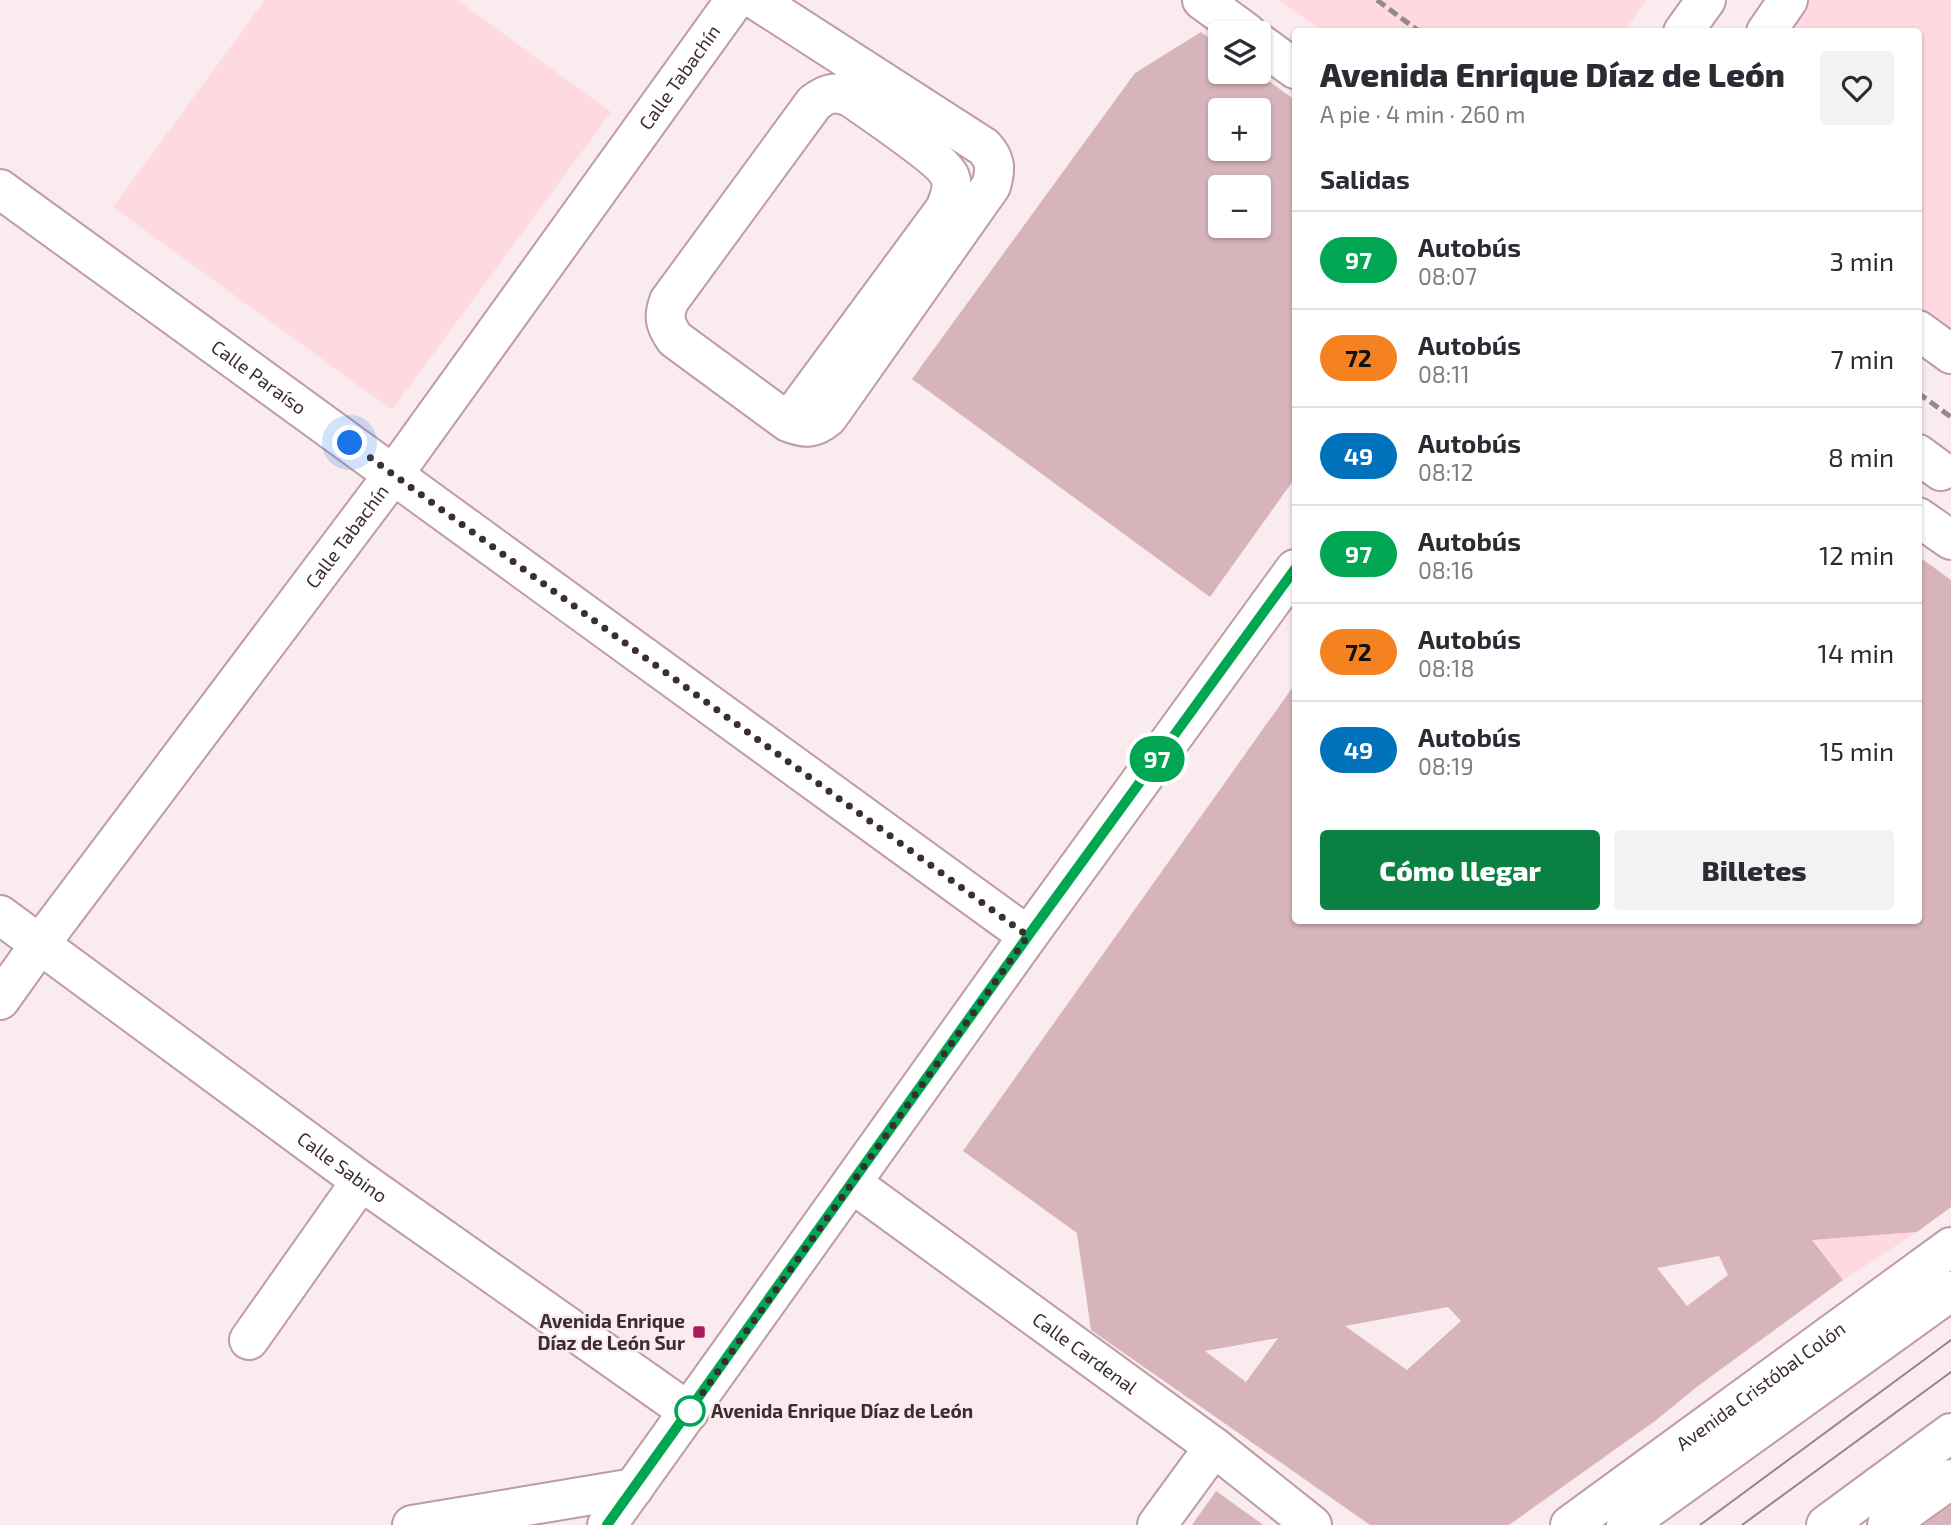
<!DOCTYPE html>
<html lang="es">
<head>
<meta charset="utf-8">
<style>
	body { margin:0; font-family:"Exo 2",sans-serif; background:#f2f2f3; color:#2b2b33; height:100vh; display:flex; flex-direction:column; font-size:26px; white-space:nowrap }
	* { box-sizing:border-box; margin:0 }
	p { font-size:23px; color:#7c7c81 }
	.icon { flex:none; width:38px; height:38px; fill:none; stroke:currentColor; stroke-width:2; stroke-linecap:round; stroke-linejoin:round }
	.map { position:relative; flex:1; overflow:hidden }
	.details { position:absolute; left:1292px; top:28px; width:630px; height:896px; display:flex; flex-direction:column; background:#fff; border-radius:7px; box-shadow:0 2px 5px #0004 }
	.details>* { flex:none }
	.badge { padding:0 14px; border-radius:23px; font-size:24px; line-height:46px }
	.tools { position:absolute; left:1208px; top:21px; display:grid; gap:14px }
	.tools a { display:grid; place-items:center; width:63px; height:63px; border-radius:7px; background:#fff; box-shadow:0 2px 5px #0004; font-size:35px }
	.you { position:absolute; width:35px; height:35px; margin:-18px; border:5px solid #fff; border-radius:50%; background:#1a73e8; box-shadow:0 0 0 10px #1a73e833 }
	.map>.badge { position:absolute; translate:-50% -50%; box-shadow:0 0 0 4px #fff }
	h2 { padding:0 28px; font-size:26px; line-height:63px }
	.round { display:grid; place-items:center; flex:none; width:74px; height:74px; border-radius:7px; background:#f2f2f3 }
	.summary { display:flex; align-items:center; justify-content:space-between; height:119px; padding:0 28px }
	h1 { font-size:33px; font-weight:800; line-height:52px }
	.button { display:flex; gap:14px; margin-top:auto; padding:14px 28px }
	.button a { flex:1; height:80px; border-radius:7px; background:#0b8043; color:#fff; font-size:28px; font-weight:800; line-height:80px; text-align:center }
	.button a+a { background:#f2f2f3; color:#2b2b33 }
	ul { padding:0; list-style:none }
	li { display:flex; align-items:center; gap:21px; height:98px; padding:0 28px; border-top:2px solid #e1e1e2 }
	li div { flex:1 }
	li b { display:block; font-size:26px }
	li em { font-style:normal }
	li .badge { min-width:77px; font-weight:700; text-align:center }
	.map>svg:first-child { display:block }
</style>
</head>
<body>
<div class="map">
<svg width="1951" height="1525" viewBox="0 0 1951 1525">
	<rect width="100%" height="100%" fill="#faebee"/>
	<!-- built -->
	<g fill="#fed9e2">
		<path d="M265,0H457L611,112L392,410L113,207Z"/>
		<path d="M1278,0H1647L1624,31L1324,32Z"/>
		<path d="M1778,0H1951V364L1918,340V32H1755Z"/>
		<path d="M1917,1232L1843,1280L1812,1240Z"/>
	</g>
	<!-- building -->
	<g fill="#d7b4bc" fill-rule="evenodd">
		<path d="M1201,32L1220,46V72H1256L1295,100V478L1210,597L912,379L1135,73ZM1220,110H1258V149H1220ZM1220,187H1258V226H1220Z"/>
		<path d="M1918,556L1951,580V1207L1917,1232L1812,1240L1843,1280L1698,1386L1655,1421L1509,1525H1370L1091,1330L1077,1233L963,1151L1295,684V920H1918ZM1719,1256L1728,1275L1687,1306L1657,1268ZM1448,1307L1461,1321L1407,1370L1345,1326ZM1278,1338L1246,1382L1205,1351Z"/>
		<path d="M1216,1491L1255,1519L1263,1525H1192Z"/>
		<path d="M1951,1504V1525H1923Z"/>
	</g>
	<g fill="none" stroke-linecap="round" stroke-linejoin="round">
		<!-- minor casing -->
		<g stroke="#be9ca3" stroke-width="42">
			<g id="minor">
				<path d="M756,0L984,147C996,160 996,169 991,186L828,417C814,429 805,429 788,422L675,339C665,325 663,317 669,301L814,103C828,92 836,91 852,98C870,111 944,160 950,177C954,187 949,199 945,209L788,422"/>
				<path d="M1202,0L1247,33"/>
				<path d="M1766,32L1788,0"/>
				<path d="M1258,42L1295,69"/>
				<path id="s1" d="M0,189L1028,936"/>
				<path d="M1918,330L1951,354"/>
				<path d="M1918,454L1941,471"/>
				<path d="M1918,517L1951,540"/>
				<path id="s2" d="M0,915L361,1181L689,1412"/>
				<path id="s3" d="M0,1000L40,944L393,475L735,0"/>
				<path id="s4" d="M853,1184L1214,1447L1312,1525"/>
				<path d="M249,1340L361,1181"/>
				<path d="M412,1525L634,1488"/>
				<path d="M1157,1525L1214,1447"/>
				<path id="s5" d="M1570,1525L1951,1247"/>
				<path d="M1887,1525L1951,1479"/>
			</g>
		</g>
		<!-- major casing -->
		<g stroke="#be9ca3" stroke-width="42">
			<g id="major">
				<path d="M1683,32L1706,0"/>
				<path d="M607,1525L1028,936L1295,569"/>
				<path d="M1626,1525L1951,1291"/>
				<path d="M1826,1525L1951,1433"/>
			</g>
		</g>
		<!-- minor -->
		<use href="#minor" stroke="#fff" stroke-width="38"/>
		<!-- major -->
		<use href="#major" stroke="#fff" stroke-width="38"/>
		<!-- tram -->
		<g stroke="#95878a" stroke-width="2">
			<path d="M1700,1525L1951,1340"/>
			<path d="M1742,1525L1951,1372"/>
		</g>
		<!-- rail -->
		<g stroke="#95878a" stroke-width="5" stroke-dasharray="10 5" stroke-linecap="butt">
			<path d="M1377,0L1420,32"/>
			<path d="M1918,393L1951,417"/>
		</g>
	</g>
	<g fill="none" stroke-linecap="round" stroke-linejoin="round">
		<!-- line casing -->
		<g stroke="#fff" stroke-width="16">
			<path id="line" d="M607,1525L1028,936L1295,569"/>
		</g>
		<!-- line -->
		<use href="#line" stroke="#00a651" stroke-width="10"/>
		<!-- walk -->
		<path stroke="#3b2d30" stroke-width="7" stroke-dasharray="0 12.6" d="M350,443L1028,936L689,1412L690,1411"/>
	</g>
	<!-- markers -->
	<rect fill="#a91955" stroke="#faebee" stroke-width="2.5" x="692" y="1325" width="14" height="14" rx="3.5"/>
	<circle fill="#fff" stroke="#00a651" stroke-width="3.5" cx="690" cy="1411" r="14"/>
	<g text-anchor="middle" stroke-width="5" stroke-linejoin="round" paint-order="stroke">
		<!-- street labels -->
		<g font-size="19" fill="#3b2d30" stroke="#faebee">
			<text dy="7" stroke="none"><textPath href="#s3" startOffset="1146">Calle Tabachín</textPath></text>
			<text dy="7" stroke="none"><textPath href="#s1" startOffset="320">Calle Paraíso</textPath></text>
			<text dy="7" stroke="none"><textPath href="#s3" startOffset="579">Calle Tabachín</textPath></text>
			<text dy="7" stroke="none"><textPath href="#s2" startOffset="425">Calle Sabino</textPath></text>
			<text dy="7" stroke="none"><textPath href="#s4" startOffset="287">Calle Cardenal</textPath></text>
			<text dy="7" stroke="none"><textPath href="#s5" startOffset="236">Avenida Cristóbal Colón</textPath></text>
		</g>
		<!-- poi labels -->
		<g font-size="19" font-weight="bold" fill="#3b2d30" stroke="#faebee" text-anchor="end">
			<text x="685" y="1328">Avenida Enrique<tspan x="685" dy="22">Díaz de León Sur</tspan></text>
		</g>
		<!-- stop labels -->
		<g font-size="19" font-weight="bold" fill="#3b2d30" stroke="#faebee" text-anchor="start">
			<text x="711" y="1418">Avenida Enrique Díaz de León</text>
		</g>
	</g>
</svg>
<div class="tools">
<a><svg class="icon" aria-label="layers" viewBox="0 0 24 24"><path d="M12 4l9 5-9 5-9-5zM3 14l9 5 9-5"/></svg></a>
<a>+</a>
<a>−</a>
</div>
<div class="you" style="left:350px;top:443px"></div>
<b class="badge" style="left:1157px;top:759px;background:#00a651;color:#fff">97</b>
<section class="details">
<div class="summary"><div><h1>Avenida Enrique Díaz de León</h1><p>A pie · 4 min · 260 m</p></div><a class="round"><svg class="icon" aria-label="heart" viewBox="0 0 24 24"><path d="M12 20l-8-8c-3-5 5-10 8-4 3-6 11-1 8 4z"/></svg></a></div>
<h2>Salidas</h2>
<ul>
<li><span class="badge" style="background:#00a651;color:#fff">97</span><div><b>Autobús</b><p>08:07</p></div><em>3 min</em></li>
<li><span class="badge" style="background:#f58220;color:#111">72</span><div><b>Autobús</b><p>08:11</p></div><em>7 min</em></li>
<li><span class="badge" style="background:#0072bc;color:#fff">49</span><div><b>Autobús</b><p>08:12</p></div><em>8 min</em></li>
<li><span class="badge" style="background:#00a651;color:#fff">97</span><div><b>Autobús</b><p>08:16</p></div><em>12 min</em></li>
<li><span class="badge" style="background:#f58220;color:#111">72</span><div><b>Autobús</b><p>08:18</p></div><em>14 min</em></li>
<li><span class="badge" style="background:#0072bc;color:#fff">49</span><div><b>Autobús</b><p>08:19</p></div><em>15 min</em></li>
</ul>
<div class="button"><a>Cómo llegar</a><a>Billetes</a></div>
</section>
</div>
</body>
</html>
